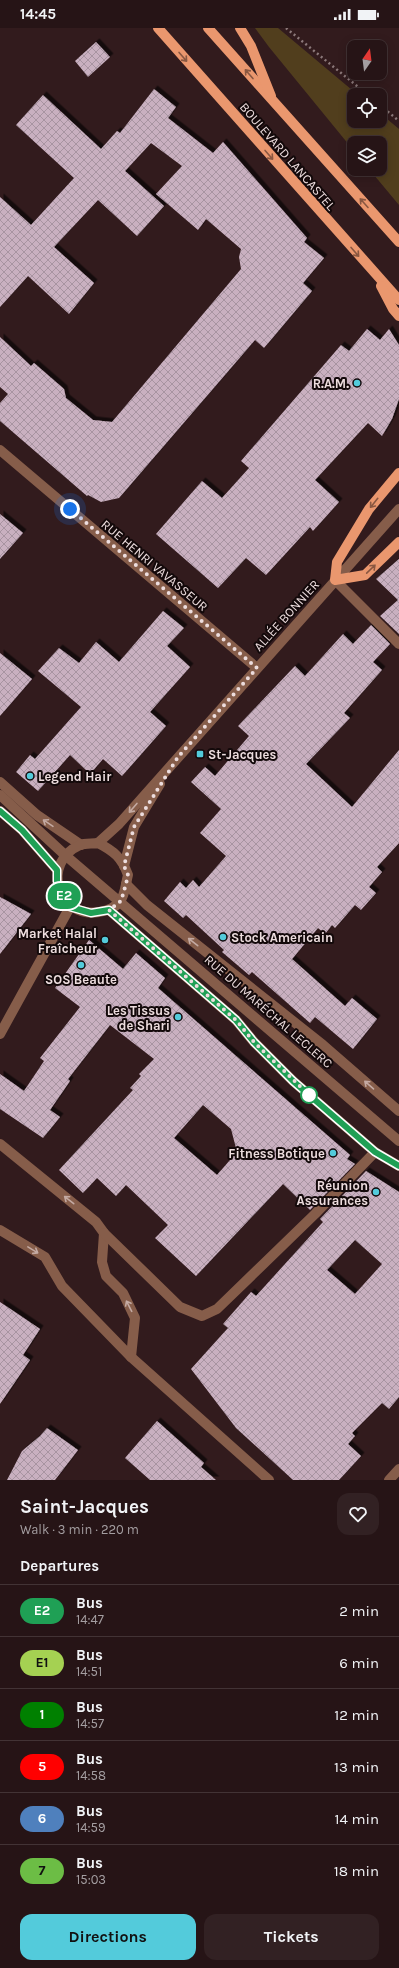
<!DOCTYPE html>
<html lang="en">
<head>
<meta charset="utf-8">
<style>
	body { margin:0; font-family:Karla,sans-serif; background:#322123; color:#f1f3f6; height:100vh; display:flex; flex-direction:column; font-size:15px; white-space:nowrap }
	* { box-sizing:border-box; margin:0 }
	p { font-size:13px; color:#a49ea1 }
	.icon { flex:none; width:22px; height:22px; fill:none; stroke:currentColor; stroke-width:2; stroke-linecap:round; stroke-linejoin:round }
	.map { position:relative; height:1452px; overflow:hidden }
	.drawer { display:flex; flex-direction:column; background:#261416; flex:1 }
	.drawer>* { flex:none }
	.badge { padding:0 8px; border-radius:13px; font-size:14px; line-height:26px }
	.needle { width:26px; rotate:14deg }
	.tools { position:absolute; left:347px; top:12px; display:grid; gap:8px }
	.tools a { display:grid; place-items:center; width:40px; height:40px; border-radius:8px; background:#261416; box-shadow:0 2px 10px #0003,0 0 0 1px #423335; font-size:20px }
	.you { position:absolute; width:20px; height:20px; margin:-10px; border:3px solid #fff; border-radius:50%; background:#1a73e8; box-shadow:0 0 0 6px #1a73e833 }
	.map>.badge { position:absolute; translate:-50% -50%; box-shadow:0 0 0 2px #fff }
	h2 { padding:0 20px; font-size:15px; line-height:36px }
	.round { display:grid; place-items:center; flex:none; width:42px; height:42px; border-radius:12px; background:#322123 }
	.summary { display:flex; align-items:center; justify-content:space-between; height:68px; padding:0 20px }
	h1 { font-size:19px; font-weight:700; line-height:30px }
	.button { display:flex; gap:8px; margin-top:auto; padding:8px 20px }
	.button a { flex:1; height:46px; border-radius:12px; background:#53cbdb; color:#111; font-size:16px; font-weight:700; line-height:46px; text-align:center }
	.button a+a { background:#322123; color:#f1f3f6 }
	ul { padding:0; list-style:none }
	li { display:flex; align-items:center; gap:12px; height:52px; padding:0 20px; border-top:1px solid #423335 }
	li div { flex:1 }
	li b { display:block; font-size:15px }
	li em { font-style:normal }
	li .badge { min-width:44px; font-weight:700; text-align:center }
	.status { display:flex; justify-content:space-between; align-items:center; height:28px; padding:0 20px; background:#261416; direction:ltr }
	.status svg { height:11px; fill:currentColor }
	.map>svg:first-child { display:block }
</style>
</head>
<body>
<div class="status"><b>14:45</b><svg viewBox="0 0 49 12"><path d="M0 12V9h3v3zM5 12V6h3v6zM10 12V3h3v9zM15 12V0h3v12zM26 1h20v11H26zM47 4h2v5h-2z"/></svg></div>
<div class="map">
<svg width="399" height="1452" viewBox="0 0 399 1452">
	<defs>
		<pattern id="building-cross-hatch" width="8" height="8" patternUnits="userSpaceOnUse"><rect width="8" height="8" fill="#c9b0c0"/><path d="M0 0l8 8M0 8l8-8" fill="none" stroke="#a894a1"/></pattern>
		<filter id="shadow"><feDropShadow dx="3.5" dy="-3.5" stdDeviation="0" flood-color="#0009"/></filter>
	</defs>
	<rect width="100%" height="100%" fill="#321b1d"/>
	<!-- green -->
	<path fill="#513e1d" d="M255,0H278L358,67H354V93H380V85L399,101V177L369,141H380V115H354V123L269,19Z"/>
	<!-- building -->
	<g fill="url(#building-cross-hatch)" fill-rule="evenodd" filter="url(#shadow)">
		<path d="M96,14L110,29L88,49L75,33Z"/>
		<path d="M154,61L176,79L168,90L213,125L223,114L307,210L304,214L324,230L303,255L312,263L264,320L255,312L119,470L101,474L88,467L87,468L0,393V375L8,366L0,359V309L31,338L34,335L64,361L66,370L93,392L112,394L241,241L239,229L241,221L206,191L198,202L156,166L182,138L151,115L125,143L164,178L137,208L98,172L54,219L94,255L69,286L28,248L0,279V169L31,197L74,150L16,97L43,67L101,121L117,103L120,105Z"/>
		<path d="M367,301L380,312L389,301L399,317V371L392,391L382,408L368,395L315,452L339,474L313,503L310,499L266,547L246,530L218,560L156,506L202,453L222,470L249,440L241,433L304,360L341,317L349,323Z"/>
		<path d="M0,486L23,505L0,531Z"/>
		<path d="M399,531V606L380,588L398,572L376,551Z"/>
		<path d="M163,583L184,600L167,618L190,639L150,684L166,698L122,748L103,731L90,746L70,727L38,763L16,744L30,727L35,731L81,679L38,643L59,620L79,635L96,614L119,634Z"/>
		<path d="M371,597L390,616L373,634L382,642L344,685L350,690L306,736L352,779L399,722V815L377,839L382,844L369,859L376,865L361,882L355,877L335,900L332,897L325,906L318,900L292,931L345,978L352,970L377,991L353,1021L315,989L310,995L252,944L249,947L222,924L224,922L186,887L183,890L164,873L180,854L186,860L193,852L199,859L226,828L200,805L221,781L191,754L205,739L215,748L249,708L238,698L295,638L305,648L343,606L353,616Z"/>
		<path d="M0,625L32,651L0,688Z"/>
		<path d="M0,869L31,886L0,926Z"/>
		<path d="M89,912L123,941L136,925L165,950L158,960L350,1127L347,1131L355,1136L310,1182L283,1156L196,1248L155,1210L168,1197L126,1157L116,1168L97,1150L83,1165L59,1142L133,1062L130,1060L141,1048L139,1046L154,1031L110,997L68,1051L70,1053L50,1082L60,1089L43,1110L0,1081V1046L24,1063L44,1033L40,1030L80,979L55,960ZM203,1077L231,1101L237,1124L217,1147L174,1110Z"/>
		<path d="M366,1143L399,1164V1369L389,1381L382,1375L352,1405L355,1408L348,1416L361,1428L339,1452H293L236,1400L191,1341L228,1300L223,1296L251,1264L256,1268L323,1194L320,1191ZM355,1212L382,1236L355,1266L327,1242Z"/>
		<path d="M0,1274L40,1301L23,1327L30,1332L0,1376Z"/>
		<path d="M157,1393L204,1435L201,1439L216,1452H150L125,1430Z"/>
		<path d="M47,1400L78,1422L55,1452H7L22,1423L40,1408Z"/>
	</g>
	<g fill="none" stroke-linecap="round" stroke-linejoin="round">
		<!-- path -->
		<g stroke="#8c797a" stroke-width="2.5" stroke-dasharray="2 3" stroke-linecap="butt">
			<path d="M286,0L368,67"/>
			<path d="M380,77L399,93"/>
		</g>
		<!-- service -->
		<g stroke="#865d4a" stroke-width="10">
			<path d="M335,552L399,616"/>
			<path d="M0,767L65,827L399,1113"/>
			<path d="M0,1116L96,1194L104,1205L102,1234L106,1248L123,1265L135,1290L131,1329"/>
			<path d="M0,1202L45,1229L62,1258L131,1329L269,1452"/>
			<path d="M104,1205L180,1279L202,1288L217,1281L315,1186L375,1124"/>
		</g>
		<!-- minor -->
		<g stroke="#865d4a" stroke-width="10">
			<path d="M0,422L257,640"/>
			<path d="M0,1006L70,879"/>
			<path d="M389,1452L399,1441"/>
		</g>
		<!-- tertiary -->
		<g stroke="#865d4a" stroke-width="10">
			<path d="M0,754L37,787L81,817"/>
			<path d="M0,783L22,802L57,842"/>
			<path d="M98,815L119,796L399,481"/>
			<path d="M98,815C114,823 122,830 128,847C126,854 125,868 120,873C115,880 107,883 99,884C58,891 40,835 80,817C85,815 93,816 98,815Z"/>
			<path d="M124,838L134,799L160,756"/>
			<path d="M126,856L147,877L323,1017L399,1083"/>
			<path d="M109,882L236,992L254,1014L293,1053L375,1124L399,1138"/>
		</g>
		<!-- primary -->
		<g stroke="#ea976e" stroke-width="10">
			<path d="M158,0L399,272"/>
			<path d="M208,0L399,214"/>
			<path d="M240,0L251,18L271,68"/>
			<path d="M381,258L393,281L399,288"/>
			<path d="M399,445L369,481L337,534L335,552L365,547L399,514"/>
		</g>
	</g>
	<!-- one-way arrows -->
	<defs><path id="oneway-shaft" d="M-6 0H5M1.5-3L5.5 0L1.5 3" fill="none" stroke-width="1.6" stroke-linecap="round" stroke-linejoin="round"/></defs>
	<g stroke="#895741">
		<use href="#oneway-shaft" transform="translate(183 29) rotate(49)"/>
		<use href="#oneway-shaft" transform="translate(249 46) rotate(-131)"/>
		<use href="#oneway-shaft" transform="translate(269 127) rotate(49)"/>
		<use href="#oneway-shaft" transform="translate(364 175) rotate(-132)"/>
		<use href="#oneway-shaft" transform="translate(355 224) rotate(49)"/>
		<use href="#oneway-shaft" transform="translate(374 475) rotate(129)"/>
		<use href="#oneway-shaft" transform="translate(371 541) rotate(-44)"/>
	</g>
	<g stroke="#c4aaa3">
		<use href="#oneway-shaft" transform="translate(133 780) rotate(131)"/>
		<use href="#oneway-shaft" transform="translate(48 795) rotate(-146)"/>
		<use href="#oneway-shaft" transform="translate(193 914) rotate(-142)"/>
		<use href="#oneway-shaft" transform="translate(369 1057) rotate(-139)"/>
		<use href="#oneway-shaft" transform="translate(69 1172) rotate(-142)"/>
		<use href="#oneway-shaft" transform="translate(33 1222) rotate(31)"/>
		<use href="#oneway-shaft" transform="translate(129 1278) rotate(-117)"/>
	</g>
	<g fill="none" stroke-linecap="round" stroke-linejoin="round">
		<!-- line casing -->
		<g stroke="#fff" stroke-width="9">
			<path id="line" d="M0,783L22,802L57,842V853L60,863L70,879L91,885L109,882L236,992L254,1014L293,1053L375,1124L399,1138"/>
		</g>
		<!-- line -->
		<use href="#line" stroke="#1fa055" stroke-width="6"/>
		<!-- walk -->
		<path stroke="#edddde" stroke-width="4" stroke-dasharray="0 7.2" d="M70,481L257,640L178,729L134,799L124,838L128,847L126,856L121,873L109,882L236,992L254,1014L309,1067"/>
	</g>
	<!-- markers -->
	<g fill="#53cbdb" stroke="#13090a" stroke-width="1.5">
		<circle cx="357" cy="355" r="4"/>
		<rect x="196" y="722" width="8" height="8" rx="2"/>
		<circle cx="30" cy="748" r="4"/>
		<circle cx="223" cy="909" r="4"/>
		<circle cx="105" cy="912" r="4"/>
		<circle cx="81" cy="937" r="4"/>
		<circle cx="178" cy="989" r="4"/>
		<circle cx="333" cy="1125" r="4"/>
		<circle cx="376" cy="1164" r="4"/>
	</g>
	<circle fill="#fff" stroke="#1fa055" stroke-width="2" cx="309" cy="1067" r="8"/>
	<g text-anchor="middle" stroke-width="4" stroke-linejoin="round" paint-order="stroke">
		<!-- street labels -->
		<g font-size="13" fill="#edddde" stroke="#13090a">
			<text transform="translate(288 128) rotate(49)" y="5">BOULEVARD LANCASTEL</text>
			<text transform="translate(155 537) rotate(40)" y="5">RUE HENRI VAVASSEUR</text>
			<text transform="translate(286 587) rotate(-48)" y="5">ALLÉE BONNIER</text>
			<text transform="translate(269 983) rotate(41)" y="5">RUE DU MARÉCHAL LECLERC</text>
		</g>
		<!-- poi labels -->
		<g font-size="13" font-weight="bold" fill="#edddde" stroke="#13090a" text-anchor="end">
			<text x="349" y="360">R.A.M.</text>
			<text x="208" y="731" text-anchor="start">St-Jacques</text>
			<text x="38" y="753" text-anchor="start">Legend Hair</text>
			<text x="97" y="910">Market Halal<tspan x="97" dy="15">Fraîcheur</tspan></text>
			<text x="231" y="914" text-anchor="start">Stock Americain</text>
			<text x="81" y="956" text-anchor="middle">SOS Beaute</text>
			<text x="170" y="987">Les Tissus<tspan x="170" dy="15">de Shari</tspan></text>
			<text x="325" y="1130">Fitness Botique</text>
			<text x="368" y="1162">Réunion<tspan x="368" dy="15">Assurances</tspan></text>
		</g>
	</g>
</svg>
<div class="tools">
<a><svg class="needle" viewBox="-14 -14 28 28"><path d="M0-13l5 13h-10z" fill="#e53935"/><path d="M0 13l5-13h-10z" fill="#a49ea1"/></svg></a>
<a><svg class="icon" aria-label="locate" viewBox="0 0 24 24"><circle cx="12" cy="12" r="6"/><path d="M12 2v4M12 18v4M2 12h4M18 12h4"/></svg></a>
<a><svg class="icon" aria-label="layers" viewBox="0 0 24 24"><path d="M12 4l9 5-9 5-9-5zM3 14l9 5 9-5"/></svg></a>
</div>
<div class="you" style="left:70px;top:481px"></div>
<b class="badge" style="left:64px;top:868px;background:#1fa055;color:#fff">E2</b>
</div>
<section class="drawer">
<div class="summary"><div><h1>Saint-Jacques</h1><p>Walk · 3 min · 220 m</p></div><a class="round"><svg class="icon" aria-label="heart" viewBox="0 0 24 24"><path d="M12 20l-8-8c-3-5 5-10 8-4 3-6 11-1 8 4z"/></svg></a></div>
<h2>Departures</h2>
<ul>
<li><span class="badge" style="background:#1fa055;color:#fff">E2</span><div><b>Bus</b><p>14:47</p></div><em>2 min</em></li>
<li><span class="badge" style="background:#a5d152;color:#111">E1</span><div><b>Bus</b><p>14:51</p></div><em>6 min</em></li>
<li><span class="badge" style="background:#008000;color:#fff">1</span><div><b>Bus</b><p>14:57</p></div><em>12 min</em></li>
<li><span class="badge" style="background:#f00;color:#fff">5</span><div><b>Bus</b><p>14:58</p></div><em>13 min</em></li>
<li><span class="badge" style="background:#4f80bd;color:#fff">6</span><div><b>Bus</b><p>14:59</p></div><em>14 min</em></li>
<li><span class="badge" style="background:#6cbd45;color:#111">7</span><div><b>Bus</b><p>15:03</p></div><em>18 min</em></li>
</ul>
<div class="button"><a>Directions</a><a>Tickets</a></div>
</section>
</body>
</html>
